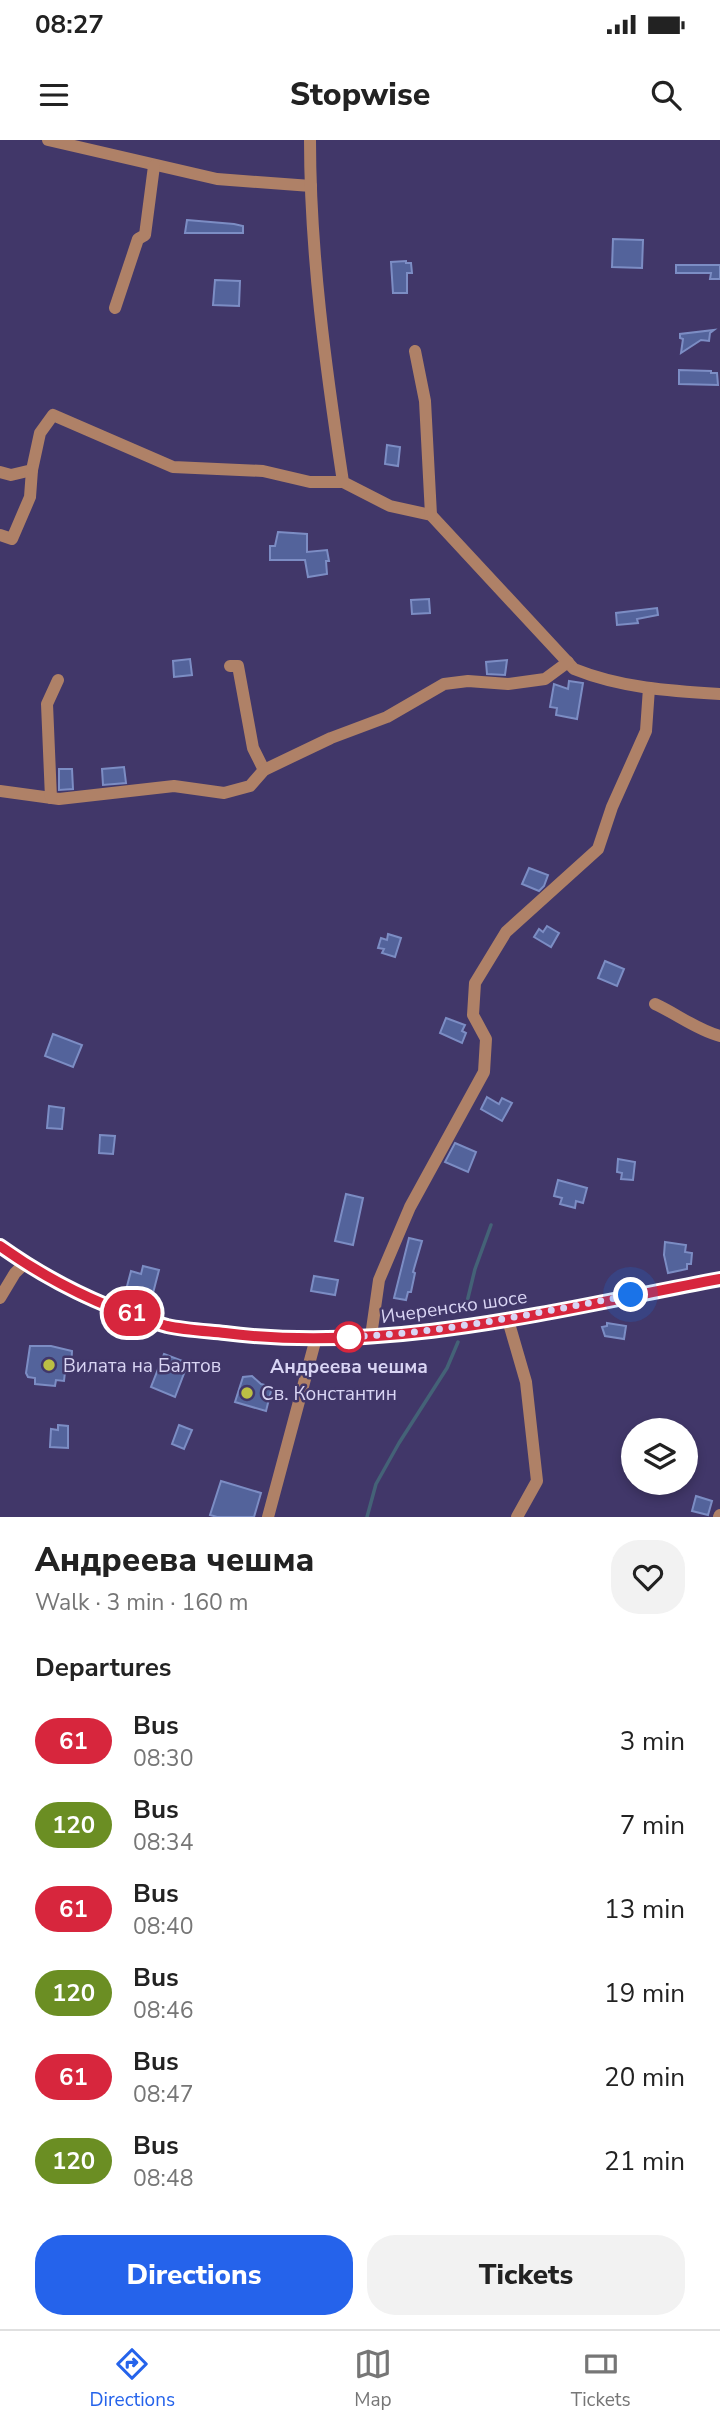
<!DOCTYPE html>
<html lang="en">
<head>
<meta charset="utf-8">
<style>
	body { margin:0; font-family:"Nunito Sans",sans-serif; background:#f2f2f2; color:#222; height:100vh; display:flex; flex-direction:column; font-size:26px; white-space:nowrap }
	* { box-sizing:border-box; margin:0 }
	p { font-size:23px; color:#767676 }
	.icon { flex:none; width:38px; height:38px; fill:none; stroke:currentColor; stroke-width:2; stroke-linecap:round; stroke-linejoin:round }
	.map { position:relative; height:1377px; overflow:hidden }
	.details { display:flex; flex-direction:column; background:#fff; flex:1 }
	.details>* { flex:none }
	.badge { padding:0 14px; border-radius:23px; font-size:24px; line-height:46px }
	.fabs { position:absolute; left:621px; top:1278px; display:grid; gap:14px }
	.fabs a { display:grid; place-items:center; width:77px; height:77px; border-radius:50%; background:#fff; box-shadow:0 4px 10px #0003; font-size:35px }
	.you { position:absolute; width:35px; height:35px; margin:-18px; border:5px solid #fff; border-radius:50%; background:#1a73e8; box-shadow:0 0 0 10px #1a73e833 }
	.map>.badge { position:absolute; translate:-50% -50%; box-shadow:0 0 0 4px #fff }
	h2 { padding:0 35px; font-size:26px; line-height:63px }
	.round { display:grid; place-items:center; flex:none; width:74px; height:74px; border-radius:28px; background:#f2f2f2 }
	.headline { display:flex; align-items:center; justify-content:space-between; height:119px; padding:0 35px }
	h1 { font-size:33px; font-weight:800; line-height:52px }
	.cta { display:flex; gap:14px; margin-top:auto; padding:14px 35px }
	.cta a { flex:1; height:80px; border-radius:28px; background:#2563eb; color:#fff; font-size:28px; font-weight:800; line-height:80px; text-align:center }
	.cta a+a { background:#f2f2f2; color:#222 }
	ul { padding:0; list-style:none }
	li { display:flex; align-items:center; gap:21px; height:84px; padding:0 35px }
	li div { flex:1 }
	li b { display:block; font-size:26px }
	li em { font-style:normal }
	li .badge { min-width:77px; font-weight:700; text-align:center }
	.status { display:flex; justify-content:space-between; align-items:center; height:49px; padding:0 35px; background:#fff; direction:ltr }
	.status svg { height:19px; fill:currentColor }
	header { display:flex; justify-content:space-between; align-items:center; height:91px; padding:0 35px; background:#fff; font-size:32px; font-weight:800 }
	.tab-bar { display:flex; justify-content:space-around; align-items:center; height:98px; border-top:2px solid #e0e0e0; background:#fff; font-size:19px; color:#767676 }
	.tab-bar a { display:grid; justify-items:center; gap:4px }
	.tab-bar .selected { color:#2563eb }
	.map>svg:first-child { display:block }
</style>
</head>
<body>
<div class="status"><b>08:27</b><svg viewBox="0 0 49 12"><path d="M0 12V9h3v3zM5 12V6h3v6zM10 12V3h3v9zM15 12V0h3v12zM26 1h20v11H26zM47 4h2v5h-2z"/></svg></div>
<header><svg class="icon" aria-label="menu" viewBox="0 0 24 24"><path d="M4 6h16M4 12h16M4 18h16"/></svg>Stopwise<svg class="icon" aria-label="search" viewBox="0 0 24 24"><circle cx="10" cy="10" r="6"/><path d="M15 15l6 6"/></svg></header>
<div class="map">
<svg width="720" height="1377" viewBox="0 0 720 1377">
	<rect width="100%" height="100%" fill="#413769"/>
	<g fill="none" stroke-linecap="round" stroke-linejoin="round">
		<!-- stream -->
		<g stroke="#446277" stroke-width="3.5">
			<path d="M466,1166L475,1129L491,1085"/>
			<path d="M367,1377L376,1344L399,1303L447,1228L458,1202"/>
		</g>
	</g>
	<!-- building -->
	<g fill="#53639b" stroke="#7c8dc4" stroke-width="2">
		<path d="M187,80L234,84L243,86V93H185Z"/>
		<path d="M613,99L643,100L642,128L612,127Z"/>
		<path d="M406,121V123H411L412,133H407V153H393L391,122Z"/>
		<path d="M676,125H720V139H710L711,133H676Z"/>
		<path d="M215,140L240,141L239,166L213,165Z"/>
		<path d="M714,190L710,193L709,201L701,200L681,213L683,199L680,198V194Z"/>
		<path d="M679,230L711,231V233H717L718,245L679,244Z"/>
		<path d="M387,305L400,307L398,326L385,324Z"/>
		<path d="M278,392L307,394V412L327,410L329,421H326L327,434L308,437L305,420H270V406H275Z"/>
		<path d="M429,459L430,473L412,474L411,460Z"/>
		<path d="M657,468L658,475L637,479L638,483L617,485L616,473Z"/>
		<path d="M190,519L192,535L174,537L173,521Z"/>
		<path d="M507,520L505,535L487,534L486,522Z"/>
		<path d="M569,541L583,543L577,579L556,575L557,568L550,567L554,544L568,549Z"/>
		<path d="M124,627L126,643L103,645L102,629Z"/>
		<path d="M59,629H72L73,649L59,650Z"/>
		<path d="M529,728L548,735L544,746L539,751L522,744Z"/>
		<path d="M547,786L559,793L551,807L534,797L539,789L543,792Z"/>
		<path d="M388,794L401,798L395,817L382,813L384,809L378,808L381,798L387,800Z"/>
		<path d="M605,821L624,829L617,846L598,838Z"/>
		<path d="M446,878L465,885L462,891L466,893L462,903L440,893Z"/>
		<path d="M53,894L82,905L73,927L45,916Z"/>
		<path d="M487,957L499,964L502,958L512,963L502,981L481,969Z"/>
		<path d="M49,966L64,968L62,989L47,988Z"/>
		<path d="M100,995L115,996L113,1014L99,1013Z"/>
		<path d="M455,1003L476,1012L468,1032L445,1022Z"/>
		<path d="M618,1019L635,1022L633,1040L621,1039L622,1033L617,1032Z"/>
		<path d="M558,1040L587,1048L583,1063L576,1061L575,1068L560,1064L562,1058L554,1056Z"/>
		<path d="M346,1054L363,1058L353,1105L335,1101Z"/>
		<path d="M409,1098L422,1101L413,1132L415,1133L411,1152H408L406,1160L394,1158Z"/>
		<path d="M665,1102L686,1105L685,1112L692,1113L691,1124H687V1129L668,1133L664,1115Z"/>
		<path d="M143,1126L159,1130L152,1157L126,1150L131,1131L141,1134Z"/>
		<path d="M314,1136L338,1140L335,1155L311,1151Z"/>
		<path d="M607,1183L626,1186L624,1199L605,1196L602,1187L607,1186Z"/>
		<path d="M30,1206H51L72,1211L71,1230L65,1232L64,1241L56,1240L55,1246L35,1244V1238L28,1237L26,1233Z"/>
		<path d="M164,1214L188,1223L175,1257L151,1247Z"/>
		<path d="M252,1236L261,1244L272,1247L266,1271L235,1262L243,1237Z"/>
		<path d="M58,1285L68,1286V1308L50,1307L51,1289L58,1290Z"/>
		<path d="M179,1285L192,1290L184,1309L172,1304Z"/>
		<path d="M221,1341L261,1353L254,1377H217L210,1375Z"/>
		<path d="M696,1356L712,1361L708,1375L692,1371Z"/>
	</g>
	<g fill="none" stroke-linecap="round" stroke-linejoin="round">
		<!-- minor -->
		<g stroke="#af8167" stroke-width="12">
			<path d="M48,0L217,39L311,46"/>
			<path d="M310,0C310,114 326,229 343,342L390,366L431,375L574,529C621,548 670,551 720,554"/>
			<path d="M115,168L138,99L145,95L154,26"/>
			<path d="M415,211L425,261L431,375"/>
			<path d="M0,332L11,335L32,330L40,293L53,275L173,327L263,331L310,342H343"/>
			<path d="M0,395L12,399L30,357L32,330"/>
			<path d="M230,526H238L253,608L264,630"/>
			<path d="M0,651L59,659L174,646L224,653L250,646L264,630L331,598L387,577L444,544L468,541L508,544L545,539L568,522"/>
			<path d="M51,658L47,564L58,540"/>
			<path d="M655,864C677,874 697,890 720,896"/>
			<path d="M0,1106L83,1157L169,1186L267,1198L381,1196L508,1180L720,1139"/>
			<path d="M0,1158L15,1133L25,1123"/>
			<path d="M508,1180L526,1242L537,1341L517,1377"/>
			<path d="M371,1196L379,1140L410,1067L484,932L486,899L473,875L475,843L506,792L598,709L612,667L646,591L649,548"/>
			<path d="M268,1377L316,1198"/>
			<path d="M719,1377L720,1375"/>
		</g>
	</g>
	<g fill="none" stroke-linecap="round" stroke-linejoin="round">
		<!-- line casing -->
		<g stroke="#fff" stroke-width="16">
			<path id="line" d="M0,1106C52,1143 105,1169 167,1186C185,1190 206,1191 225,1193C389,1214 560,1169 720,1139"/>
		</g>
		<!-- line -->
		<use href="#line" stroke="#d7263d" stroke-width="10"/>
		<!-- walk -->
		<path stroke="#d9d5f4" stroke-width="7" stroke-dasharray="0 12.6" d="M349,1197H344C441,1194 535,1173 631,1155"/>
	</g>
	<!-- markers -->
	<circle fill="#fff" stroke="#d7263d" stroke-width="3.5" cx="349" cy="1197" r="14"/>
	<g fill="#bcbf44" stroke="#413769" stroke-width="2.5">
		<circle cx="49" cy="1225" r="7"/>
		<circle cx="247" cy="1253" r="7"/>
	</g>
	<g text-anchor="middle" stroke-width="5" stroke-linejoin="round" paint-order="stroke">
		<!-- street labels -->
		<g font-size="19" fill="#d9d5f4" stroke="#413769">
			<text transform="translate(454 1166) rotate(-8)" y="7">Ичеренско шосе</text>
		</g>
		<!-- poi labels -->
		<g font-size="19" fill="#d9d5f4" stroke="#413769" text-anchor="start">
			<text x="63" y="1232">Вилата на Балтов</text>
			<text x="261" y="1260">Св. Константин</text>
		</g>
		<!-- stop labels -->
		<g font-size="19" font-weight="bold" fill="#d9d5f4" stroke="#413769">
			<text x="349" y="1233">Андреева чешма</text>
		</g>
	</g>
</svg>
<div class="fabs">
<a><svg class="icon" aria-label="layers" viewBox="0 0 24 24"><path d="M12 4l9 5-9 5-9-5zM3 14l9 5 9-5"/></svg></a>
</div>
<div class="you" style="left:631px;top:1155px"></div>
<b class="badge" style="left:132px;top:1173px;background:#d7263d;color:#fff">61</b>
</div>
<section class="details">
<div class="headline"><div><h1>Андреева чешма</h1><p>Walk · 3 min · 160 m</p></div><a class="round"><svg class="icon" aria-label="heart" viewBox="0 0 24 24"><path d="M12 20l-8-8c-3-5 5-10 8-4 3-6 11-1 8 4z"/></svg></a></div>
<h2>Departures</h2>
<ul>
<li><span class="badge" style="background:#d7263d;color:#fff">61</span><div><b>Bus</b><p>08:30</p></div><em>3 min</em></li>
<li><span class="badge" style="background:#6b8e23;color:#fff">120</span><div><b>Bus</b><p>08:34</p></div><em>7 min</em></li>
<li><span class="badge" style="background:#d7263d;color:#fff">61</span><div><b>Bus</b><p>08:40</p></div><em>13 min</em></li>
<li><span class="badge" style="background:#6b8e23;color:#fff">120</span><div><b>Bus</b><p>08:46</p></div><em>19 min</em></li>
<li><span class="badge" style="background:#d7263d;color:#fff">61</span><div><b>Bus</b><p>08:47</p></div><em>20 min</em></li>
<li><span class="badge" style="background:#6b8e23;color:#fff">120</span><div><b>Bus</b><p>08:48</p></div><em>21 min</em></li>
</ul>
<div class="cta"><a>Directions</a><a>Tickets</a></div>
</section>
<nav class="tab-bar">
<a class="selected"><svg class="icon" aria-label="directions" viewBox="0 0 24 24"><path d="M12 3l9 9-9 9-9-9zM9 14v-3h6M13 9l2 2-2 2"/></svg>Directions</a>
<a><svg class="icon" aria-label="map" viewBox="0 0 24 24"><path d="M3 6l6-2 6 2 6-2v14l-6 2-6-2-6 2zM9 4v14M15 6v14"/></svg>Map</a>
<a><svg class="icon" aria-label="tickets" viewBox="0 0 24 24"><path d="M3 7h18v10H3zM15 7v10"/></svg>Tickets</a>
</nav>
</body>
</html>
